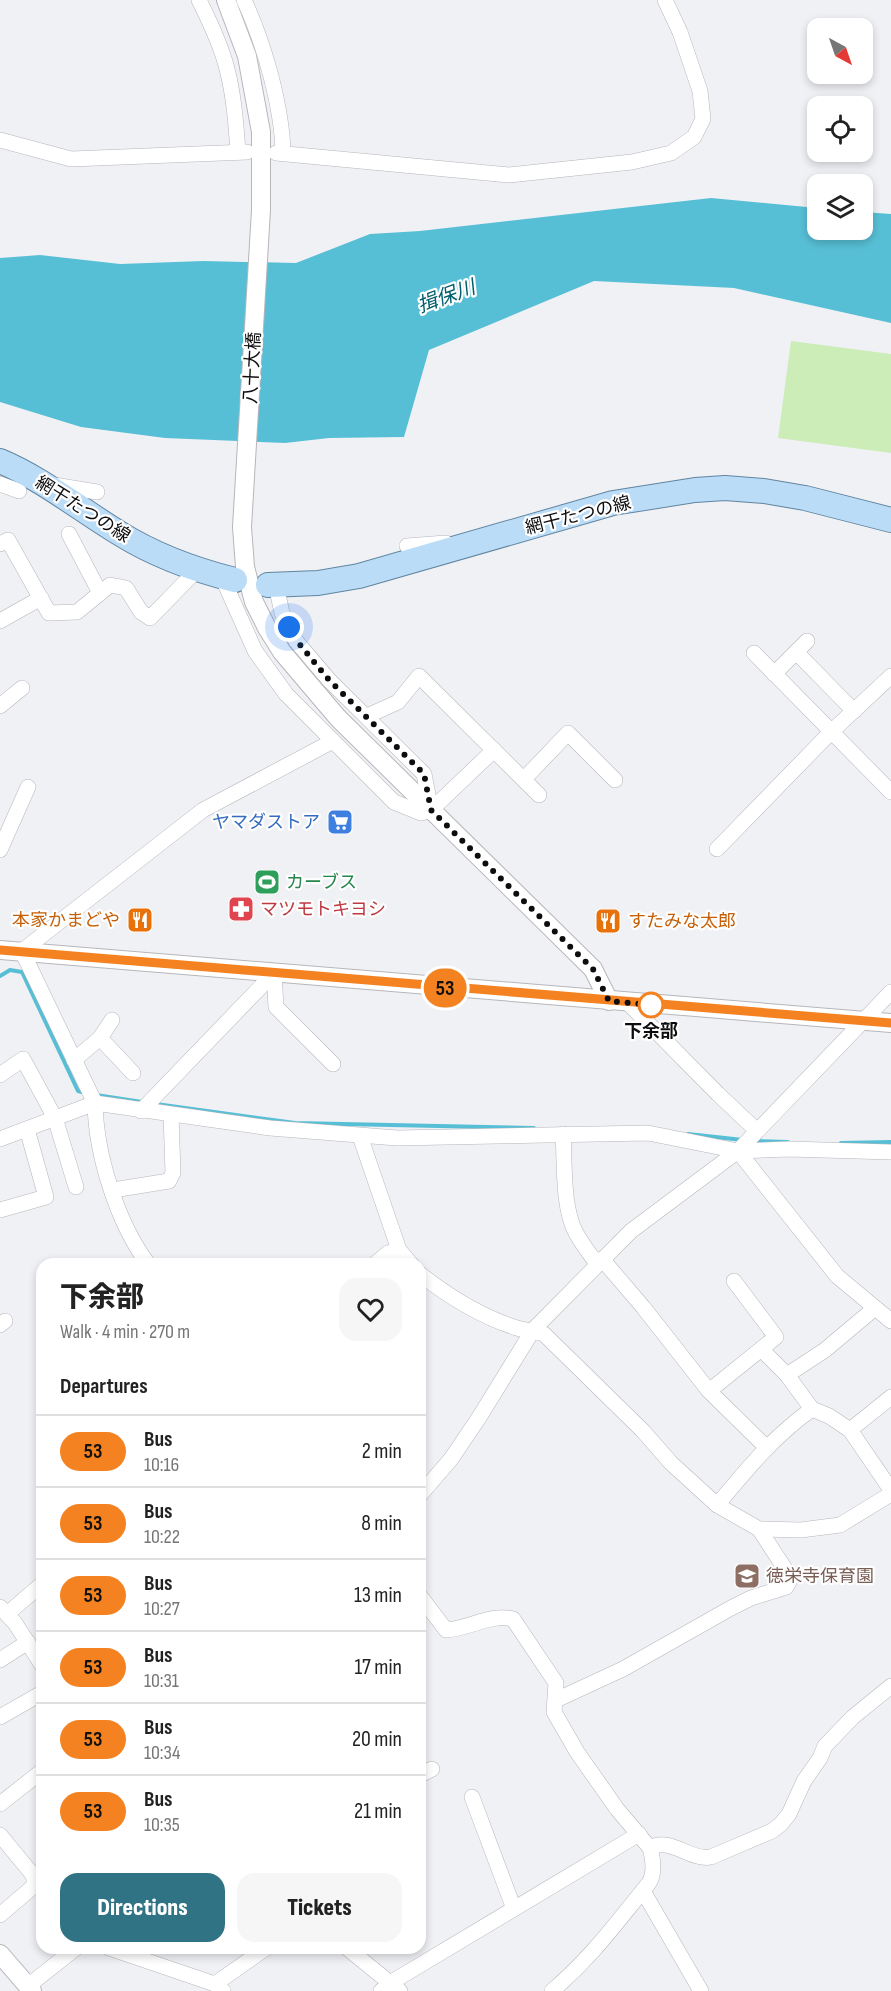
<!DOCTYPE html>
<html lang="en">
<head>
<meta charset="utf-8">
<style>
	body { margin:0; font-family:"Sofia Sans Condensed","Noto Sans JP",sans-serif; background:#f6f6f6; color:#222; height:100vh; display:flex; flex-direction:column; font-size:22px; white-space:nowrap }
	* { box-sizing:border-box; margin:0 }
	p { font-size:20px; color:#767676 }
	.icon { flex:none; width:33px; height:33px; fill:none; stroke:currentColor; stroke-width:2; stroke-linecap:round; stroke-linejoin:round }
	.map { position:relative; flex:1; overflow:hidden }
	.panel { position:absolute; left:36px; top:1258px; width:390px; height:696px; display:flex; flex-direction:column; background:#fff; border-radius:18px; box-shadow:0 3px 9px #0003 }
	.panel>* { flex:none }
	.badge { padding:0 12px; border-radius:20px; font-size:21px; line-height:39px }
	.needle { width:39px; rotate:140deg }
	.buttons { position:absolute; left:807px; top:18px; display:grid; gap:12px }
	.buttons a { display:grid; place-items:center; width:66px; height:66px; border-radius:12px; background:#fff; box-shadow:0 3px 9px #0003; font-size:30px }
	.you { position:absolute; width:30px; height:30px; margin:-15px; border:4px solid #fff; border-radius:50%; background:#1a73e8; box-shadow:0 0 0 9px #1a73e833 }
	.map>.badge { position:absolute; translate:-50% -50%; box-shadow:0 0 0 3px #fff }
	h2 { padding:0 24px; font-size:22px; line-height:54px }
	.round { display:grid; place-items:center; flex:none; width:63px; height:63px; border-radius:18px; background:#f6f6f6 }
	.overview { display:flex; align-items:center; justify-content:space-between; height:102px; padding:0 24px }
	h1 { font-size:28px; font-weight:800; line-height:45px }
	.primary-button { display:flex; gap:12px; margin-top:auto; padding:12px 24px }
	.primary-button a { flex:1; height:69px; border-radius:18px; background:#307384; color:#fff; font-size:24px; font-weight:800; line-height:69px; text-align:center }
	.primary-button a+a { background:#f6f6f6; color:#222 }
	ul { padding:0; list-style:none }
	li { display:flex; align-items:center; gap:18px; height:72px; padding:0 24px; border-top:2px solid #e0e0e0 }
	li div { flex:1 }
	li b { display:block; font-size:22px }
	li em { font-style:normal }
	li .badge { min-width:66px; font-weight:700; text-align:center }
	.map>svg:first-child { display:block }
</style>
</head>
<body>
<div class="map">
<svg width="891" height="1991" viewBox="0 0 891 1991">
	<rect width="100%" height="100%" fill="#f0f1f5"/>
	<!-- green -->
	<path fill="#ccecb8" d="M791,341L891,354V453L778,438Z"/>
	<!-- water -->
	<path fill="#57bfd5" d="M711,198L817,208L818,230H862L863,212L891,214V323L734,288L594,281L429,350L404,437L329,438L285,443L165,438L81,427L0,402V258L40,255L120,264L203,261L296,263L370,234L420,231Z"/>
	<g fill="none" stroke-linecap="round" stroke-linejoin="round">
		<!-- stream -->
		<g stroke="#57bfd5" stroke-width="4">
			<path d="M0,976L10,970L22,972L78,1091L86,1093"/>
			<path d="M96,1095L142,1102"/>
			<path d="M156,1104L295,1123L534,1128"/>
			<path d="M688,1134L743,1140"/>
			<path d="M754,1141L788,1142"/>
			<path d="M841,1143L891,1142"/>
		</g>
		<!-- minor casing -->
		<g stroke="#b6b6bb" stroke-width="16">
			<g id="minor">
				<path d="M199,0C210,22 221,45 227,69C234,96 236,124 238,152"/>
				<path d="M244,0C264,43 282,106 283,153"/>
				<path d="M0,140L71,159L247,152"/>
				<path d="M276,153L509,175L632,162L671,153L694,137L703,119L700,91L680,32L665,0"/>
				<path d="M0,484L19,491"/>
				<path d="M54,485L97,492"/>
				<path d="M69,534L100,593"/>
				<path d="M0,544L8,540L49,613L77,612L110,585L126,588L141,612L150,618L198,569"/>
				<path d="M407,546L446,543"/>
				<path d="M222,577L255,651L286,694L394,802L421,813L431,810L494,750"/>
				<path d="M276,585L282,613L296,641L329,680L424,774L431,810"/>
				<path d="M0,621L41,598"/>
				<path d="M796,652L854,711"/>
				<path d="M754,653L891,792"/>
				<path d="M774,674L807,641"/>
				<path d="M0,706L22,688"/>
				<path d="M367,716L398,702L419,676L539,795"/>
				<path d="M524,779L568,733L615,780"/>
				<path d="M717,849L831,732L891,676"/>
				<path d="M0,850L28,787"/>
				<path d="M274,973L276,1007L333,1064"/>
				<path d="M628,1003L718,1094L756,1130"/>
				<path d="M100,1038L133,1073"/>
				<path d="M74,1060L100,1038L112,1020"/>
				<path d="M0,1075L23,1059L55,1118L76,1187"/>
				<path d="M141,1111L274,973"/>
				<path d="M563,1134C565,1163 562,1207 576,1233C582,1244 590,1254 597,1264"/>
				<path d="M360,1136L399,1250L411,1264"/>
				<path d="M0,1139L95,1103L270,1128L397,1138L648,1133L738,1151L789,1149L891,1152"/>
				<path d="M738,1151L837,1276L891,1321"/>
				<path d="M113,1190L169,1181L173,1173L171,1115"/>
				<path d="M0,1210L46,1197L27,1129"/>
				<path d="M602,1259L643,1307L709,1391L766,1447"/>
				<path d="M148,1264C117,1222 96,1155 95,1103L22,951L203,810L333,741"/>
				<path d="M375,1264L388,1253L399,1250"/>
				<path d="M420,1274C448,1296 482,1317 517,1328C526,1331 535,1331 544,1334L643,1431L671,1463L717,1505L759,1529L801,1530L840,1525L891,1494"/>
				<path d="M0,1325L5,1321"/>
				<path d="M761,1349L787,1375L812,1409"/>
				<path d="M787,1375L825,1350L875,1308"/>
				<path d="M709,1391L776,1337L734,1281"/>
				<path d="M850,1430L891,1397"/>
				<path d="M420,1495L451,1459L480,1416L533,1330L631,1231L738,1151L891,992"/>
				<path d="M717,1505C748,1468 773,1437 812,1409L829,1416L850,1430L891,1490"/>
				<path d="M420,1596L446,1630C469,1629 491,1613 513,1619L556,1683L554,1712L577,1752L617,1809L650,1848C653,1859 655,1873 649,1883C616,1923 592,1957 552,1991"/>
				<path d="M0,1607L15,1623L42,1665"/>
				<path d="M7,1614L42,1584"/>
				<path d="M0,1660L28,1642"/>
				<path d="M556,1700L623,1669L731,1608L751,1598L786,1587L791,1578L759,1529"/>
				<path d="M0,1717L42,1693"/>
				<path d="M420,1775L432,1769"/>
				<path d="M472,1797L514,1909"/>
				<path d="M0,1804L42,1771"/>
				<path d="M0,1835L33,1875L35,1885L0,1915"/>
				<path d="M650,1848C670,1836 690,1861 711,1857L772,1831L781,1824L789,1814L804,1781L820,1758L825,1746L853,1717L891,1686"/>
				<path d="M643,1891L701,1991"/>
				<path d="M109,1948L215,1984L223,1991"/>
				<path d="M347,1948L400,1991"/>
				<path d="M215,1984L266,1948"/>
				<path d="M28,1986L76,1948"/>
				<path d="M381,1991L390,1983L639,1834"/>
			</g>
		</g>
		<!-- tertiary casing -->
		<g stroke="#b6b6bb" stroke-width="20">
			<g id="tertiary">
				<path d="M226,0L247,56L261,132V210L242,527L245,567L254,602L267,628L282,652L338,718L593,969L609,1001"/>
				<path d="M0,950L891,1023"/>
				<path d="M0,1954L32,1991"/>
			</g>
		</g>
		<!-- primary casing -->
		<g stroke="#6185a1" stroke-width="26">
			<g id="primary">
				<path d="M0,461C41,478 81,510 119,533C154,555 195,570 235,580"/>
				<path d="M268,585L318,583L359,576L613,503L695,490L725,488L764,491L805,498L891,520"/>
			</g>
		</g>
		<!-- minor -->
		<use href="#minor" stroke="#fff" stroke-width="15"/>
		<!-- tertiary -->
		<use href="#tertiary" stroke="#fff" stroke-width="18"/>
		<!-- primary -->
		<use href="#primary" stroke="#bbdcf6" stroke-width="24"/>
	</g>
	<g fill="none" stroke-linecap="round" stroke-linejoin="round">
		<!-- line casing -->
		<g stroke="#fff" stroke-width="14">
			<path id="line" d="M0,950L891,1023"/>
		</g>
		<!-- line -->
		<use href="#line" stroke="#f58220" stroke-width="9"/>
		<!-- walk -->
		<path stroke="#0d0d0f" stroke-width="6" stroke-dasharray="0 10.8" d="M289,627L296,640L329,680L424,774L431,810L593,969L609,1001L651,1005"/>
	</g>
	<!-- icons -->
	<defs>
		<g id="supermarket-square" transform="scale(1.35)"><rect x="-9" y="-9" width="18" height="18" rx="4" fill="#3f7fe0" stroke="#fefefe"/><path d="M-6-5.5h2.5l.6 2H6L4.5 2H-2.5L-4.4-4H-6ZM-1.5 3.2a1.3 1.3 0 1 0 .1 0ZM3 3.2a1.3 1.3 0 1 0 .1 0Z" fill="#fff"/></g>
		<g id="stadium-square" transform="scale(1.35)"><rect x="-9" y="-9" width="18" height="18" rx="4" fill="#2e9e5b" stroke="#fefefe"/><path d="M0-5a6.5 5 0 1 0 0 10a6.5 5 0 1 0 0-10ZM-3.5-1.8h7v3.6h-7Z" fill="#fff"/></g>
		<g id="pharmacy-square" transform="scale(1.35)"><rect x="-9" y="-9" width="18" height="18" rx="4" fill="#e0444e" stroke="#fefefe"/><path d="M-2-6h4v4h4v4h-4v4h-4v-4h-4v-4h4Z" fill="#fff"/></g>
		<g id="restaurant-square" transform="scale(1.35)"><rect x="-9" y="-9" width="18" height="18" rx="4" fill="#e8710a" stroke="#fefefe"/><path d="M-5-6h1v4h1v-4h1v4h1v-4h1v5L-1.5 .5V6h-2V.5L-5-1ZM5-6V6H3V1.5H1.5Q1.5-4 5-6Z" fill="#fff"/></g>
		<g id="school-square" transform="scale(1.35)"><rect x="-9" y="-9" width="18" height="18" rx="4" fill="#8d6e63" stroke="#fefefe"/><path d="M0-5L7-2L0 1L-7-2ZM-4 1L0 2.5L4 1V4Q0 6-4 4Z" fill="#fff"/></g>
	</defs>
	<g fill-rule="evenodd">
		<use href="#supermarket-square" x="340" y="822"/>
		<use href="#stadium-square" x="267" y="882"/>
		<use href="#pharmacy-square" x="241" y="909"/>
		<use href="#restaurant-square" x="140" y="920"/>
		<use href="#restaurant-square" x="608" y="921"/>
		<use href="#school-square" x="747" y="1576"/>
	</g>
	<!-- markers -->
	<circle fill="#fff" stroke="#f58220" stroke-width="3" cx="651" cy="1005" r="12"/>
	<g text-anchor="middle" stroke-width="4.5" stroke-linejoin="round" paint-order="stroke">
		<!-- street labels -->
		<g font-size="18" fill="#0d0d0f" stroke="#fefefe">
			<text transform="translate(252 368) rotate(-87)" y="6">八十大橋</text>
			<text transform="translate(83 509) rotate(32)" y="6">網干たつの線</text>
			<text transform="translate(578 515) rotate(-14)" y="6">網干たつの線</text>
		</g>
		<!-- shop labels -->
		<g font-size="18" fill="#366cbe" stroke="#fefefe" text-anchor="end">
			<text x="320" y="828">ヤマダストア</text>
		</g>
		<!-- leisure labels -->
		<g font-size="18" fill="#27864d" stroke="#fefefe" text-anchor="start">
			<text x="286" y="888">カーブス</text>
		</g>
		<!-- health labels -->
		<g font-size="18" fill="#be3a42" stroke="#fefefe" text-anchor="start">
			<text x="260" y="915">マツモトキヨシ</text>
		</g>
		<!-- food labels -->
		<g font-size="18" fill="#c56008" stroke="#fefefe" text-anchor="end">
			<text x="120" y="926">本家かまどや</text>
			<text x="628" y="927" text-anchor="start">すたみな太郎</text>
		</g>
		<!-- stop labels -->
		<g font-size="18" font-weight="bold" fill="#0d0d0f" stroke="#fefefe">
			<text x="651" y="1037">下余部</text>
		</g>
		<!-- education labels -->
		<g font-size="18" fill="#785e54" stroke="#fefefe" text-anchor="start">
			<text x="766" y="1582">徳栄寺保育園</text>
		</g>
		<!-- water labels -->
		<g font-size="20" font-style="italic" fill="#005e6d" stroke="#fefefe">
			<text transform="translate(446 296) rotate(-20)" y="7">揖保川</text>
		</g>
	</g>
</svg>
<div class="buttons">
<a><svg class="needle" viewBox="-14 -14 28 28"><path d="M0-13l5 13h-10z" fill="#e53935"/><path d="M0 13l5-13h-10z" fill="#767676"/></svg></a>
<a><svg class="icon" aria-label="locate" viewBox="0 0 24 24"><circle cx="12" cy="12" r="6"/><path d="M12 2v4M12 18v4M2 12h4M18 12h4"/></svg></a>
<a><svg class="icon" aria-label="layers" viewBox="0 0 24 24"><path d="M12 4l9 5-9 5-9-5zM3 14l9 5 9-5"/></svg></a>
</div>
<div class="you" style="left:289px;top:627px"></div>
<b class="badge" style="left:445px;top:988px;background:#f58220;color:#111">53</b>
<section class="panel">
<div class="overview"><div><h1>下余部</h1><p>Walk · 4 min · 270 m</p></div><a class="round"><svg class="icon" aria-label="heart" viewBox="0 0 24 24"><path d="M12 20l-8-8c-3-5 5-10 8-4 3-6 11-1 8 4z"/></svg></a></div>
<h2>Departures</h2>
<ul>
<li><span class="badge" style="background:#f58220;color:#111">53</span><div><b>Bus</b><p>10:16</p></div><em>2 min</em></li>
<li><span class="badge" style="background:#f58220;color:#111">53</span><div><b>Bus</b><p>10:22</p></div><em>8 min</em></li>
<li><span class="badge" style="background:#f58220;color:#111">53</span><div><b>Bus</b><p>10:27</p></div><em>13 min</em></li>
<li><span class="badge" style="background:#f58220;color:#111">53</span><div><b>Bus</b><p>10:31</p></div><em>17 min</em></li>
<li><span class="badge" style="background:#f58220;color:#111">53</span><div><b>Bus</b><p>10:34</p></div><em>20 min</em></li>
<li><span class="badge" style="background:#f58220;color:#111">53</span><div><b>Bus</b><p>10:35</p></div><em>21 min</em></li>
</ul>
<div class="primary-button"><a>Directions</a><a>Tickets</a></div>
</section>
</div>
</body>
</html>
